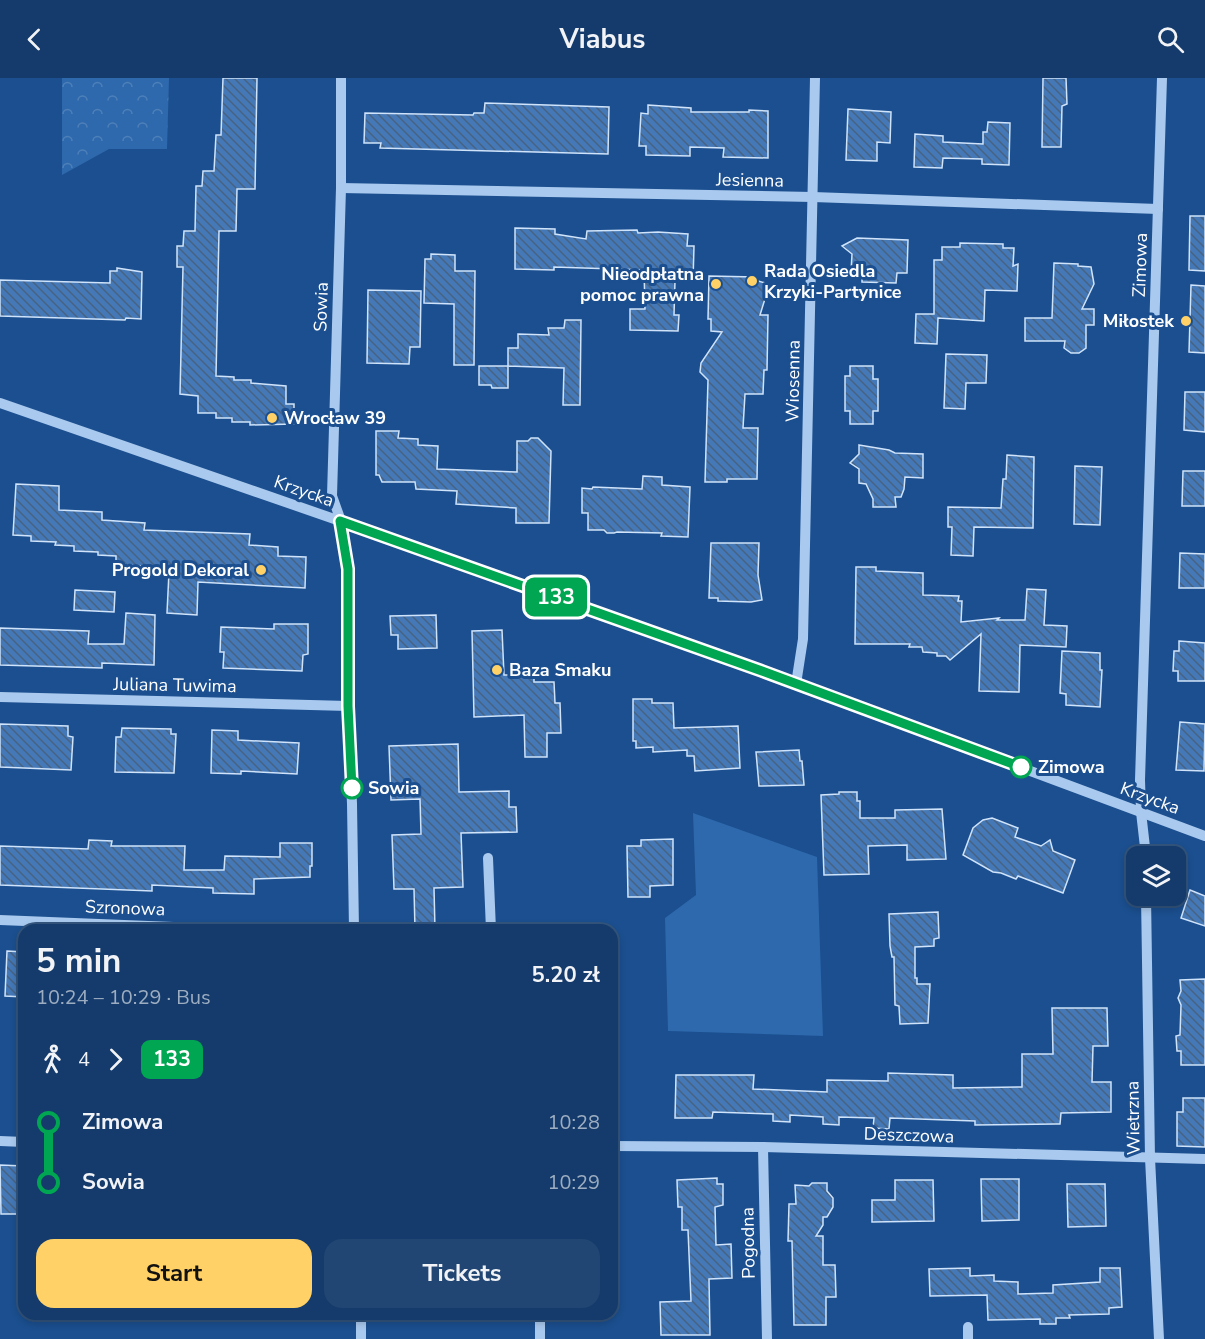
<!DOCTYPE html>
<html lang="en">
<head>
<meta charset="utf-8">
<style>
	body { margin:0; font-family:"Nunito Sans",sans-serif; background:#214673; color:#f1f3f6; height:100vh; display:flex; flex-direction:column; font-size:22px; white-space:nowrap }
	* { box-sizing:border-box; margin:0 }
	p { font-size:20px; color:#9dadc1 }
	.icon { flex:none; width:33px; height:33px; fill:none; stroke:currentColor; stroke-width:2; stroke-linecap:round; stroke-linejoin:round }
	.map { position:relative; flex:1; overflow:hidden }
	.details { position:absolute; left:18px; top:846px; width:600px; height:396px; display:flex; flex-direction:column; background:#143b6b; border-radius:18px; box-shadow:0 3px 9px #0003,0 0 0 2px #33557e }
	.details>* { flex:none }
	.badge { padding:0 12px; border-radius:9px; font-size:21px; line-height:39px }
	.controls { position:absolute; left:1126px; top:768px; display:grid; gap:12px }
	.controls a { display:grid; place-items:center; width:60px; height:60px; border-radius:12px; background:#143b6b; box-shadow:0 3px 9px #0003,0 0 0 2px #33557e; font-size:30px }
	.map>.badge { position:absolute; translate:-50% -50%; box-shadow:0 0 0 3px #fff }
	.legs { display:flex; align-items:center; gap:9px; height:66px; padding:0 18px; font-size:20px }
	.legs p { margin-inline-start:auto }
	.overview { display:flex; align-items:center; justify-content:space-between; height:102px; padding:0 18px }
	h1 { font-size:33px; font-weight:700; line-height:45px }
	.primary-button { display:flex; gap:12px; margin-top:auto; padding:12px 18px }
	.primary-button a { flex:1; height:69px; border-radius:18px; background:#ffd166; color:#111; font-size:24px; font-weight:700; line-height:69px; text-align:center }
	.primary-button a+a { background:#214673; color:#f1f3f6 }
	ul { padding:0 18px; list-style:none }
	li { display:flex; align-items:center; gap:21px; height:60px; font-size:22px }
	li i { display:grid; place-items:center; width:9px; height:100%; margin:0 8px; background:currentColor }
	li i::after { content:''; width:15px; height:15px; margin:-8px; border:4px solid; border-radius:50%; background:#143b6b }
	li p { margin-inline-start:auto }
	li:first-child i { background:linear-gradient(#0000 50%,currentColor 0) }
	li:last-child i { background:linear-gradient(currentColor 50%,#0000 0) }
	header { display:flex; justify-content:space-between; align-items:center; height:78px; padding:0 18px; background:#143b6b; font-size:27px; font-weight:700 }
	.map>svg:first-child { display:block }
</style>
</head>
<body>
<header><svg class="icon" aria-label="back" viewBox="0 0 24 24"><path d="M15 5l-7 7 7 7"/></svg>Viabus<svg class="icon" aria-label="search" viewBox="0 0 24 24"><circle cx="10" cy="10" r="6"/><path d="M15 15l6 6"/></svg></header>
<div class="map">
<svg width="1205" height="1261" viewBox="0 0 1205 1261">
	<defs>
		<pattern id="park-crowns" width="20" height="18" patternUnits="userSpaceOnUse" patternTransform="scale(1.5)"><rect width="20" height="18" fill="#2e69ad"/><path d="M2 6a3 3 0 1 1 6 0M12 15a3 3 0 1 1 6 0" fill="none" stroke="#4d80b9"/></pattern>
		<pattern id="building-back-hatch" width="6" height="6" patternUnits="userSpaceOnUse" patternTransform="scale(1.5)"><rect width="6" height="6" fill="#4478b7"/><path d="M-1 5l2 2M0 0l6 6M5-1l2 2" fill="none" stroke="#486282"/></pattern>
	</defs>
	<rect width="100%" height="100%" fill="#1b4f8f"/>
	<!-- green -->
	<path fill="#2e69ad" d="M693,735L817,779L823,958L668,953L665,840L696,817Z"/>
	<!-- park -->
	<path fill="url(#park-crowns)" d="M62,0H169L167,71H109L62,97Z"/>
	<!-- building -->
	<g fill="url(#building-back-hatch)" stroke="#cfe3fa" stroke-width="1.5">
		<path d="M223,0H257L255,111H237L236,153H219L216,298L234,299V302H251V305L286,308V326H294V346L250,347V344H232V340H216V335H198V318L180,316L183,189H177V168H183L184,153H195L196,108H202L203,93H214L216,57H221Z"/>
		<path d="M1043,0H1066L1067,26L1062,28L1061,69H1042Z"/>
		<path d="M485,25L609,29L608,76L380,70L381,65H364L365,35L473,37L474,35H484Z"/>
		<path d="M648,27L691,30V34H749V32L768,33V80L723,79L724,70L690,69V78L646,77V68H639L641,35L648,36Z"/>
		<path d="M848,31L891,34L890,65L877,64V83L846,82Z"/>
		<path d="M988,44L1010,45L1009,87L982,86V81L943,80L942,90L914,89L915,56L943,58V64L983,66V54H987Z"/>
		<path d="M1190,138H1205V193L1189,192Z"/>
		<path d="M515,150L555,151V156L586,161L587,153L637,152L638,155L658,154L688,156L687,168H694L693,203H675L674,237H679L678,253L630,252V231H645L644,192L554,189V192L515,191Z"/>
		<path d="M857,160L908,162L907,195H897L896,205L862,204V194H851L852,176L842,168Z"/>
		<path d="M960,165L1003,166V170H1014L1013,188L1018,186L1017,213L985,212L984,243L938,240L937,266L915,265L916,236H934V182H942V169H960Z"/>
		<path d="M431,176L455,177V193H475L474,287H454V226L424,225L425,181H431Z"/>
		<path d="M1054,185L1078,186V188L1091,189L1094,206L1082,231H1094V247H1086V270L1079,275H1071L1064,270L1065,263H1025V240H1052Z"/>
		<path d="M117,190L142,194L141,241L126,240L125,242L0,238V202L110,205V193H117Z"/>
		<path d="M709,198L755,199V202L765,205L768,211L760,237H768L767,292H764L763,316H745L743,350H758L757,401H727V404H705L708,302L700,294L701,285L722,254L711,253V241H708Z"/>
		<path d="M1191,207L1205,208V275L1189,274Z"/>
		<path d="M368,212L421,213L420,269H410L409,286L367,285Z"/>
		<path d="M565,242H581L580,327H563L564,290L508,288V310H492L491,307H479V288H508V270H518V256L549,257L548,250H564Z"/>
		<path d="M946,276L987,277L986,305H966L965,331L944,330Z"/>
		<path d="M850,288H873V301H878V333H873V346H850V333H845V298H850Z"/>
		<path d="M1185,314H1205V354L1184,352Z"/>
		<path d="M376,353H399L398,360L418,361V367L438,368L437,391L517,394V363H528L531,360H538L551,373L549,445H516V430L456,426L457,413L416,411L415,404H382L379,397H376Z"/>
		<path d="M859,367L889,372L895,375L923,376V400L905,399L904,411L901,419H895L896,429H873V421L866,406L859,405V391L850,385L859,376Z"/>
		<path d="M1007,377L1034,379L1033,450L974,449L973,478L951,477L952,449H948V429L1001,430L1003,401H1006Z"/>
		<path d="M1075,388L1102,389L1100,447L1074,446Z"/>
		<path d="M1183,393H1205V428H1182Z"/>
		<path d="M643,398L662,399V407L690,409L688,459L661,458L662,455L617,454L614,455H607L604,452H588V435H582V410L592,411L593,409L642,411Z"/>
		<path d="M16,406L59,408V432L102,434V442L145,445L144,452L250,456L249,467L278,469V478L306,479L305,510L198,504L197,537L167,535L169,494L158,493V489L116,486V478L98,477V474L74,473V468L55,467L56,464L31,463V458L13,457Z"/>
		<path d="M711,465H759L758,497L762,522L751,524L718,523V520H709Z"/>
		<path d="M1180,475L1205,476V510H1179Z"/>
		<path d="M856,489H876V493L923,495V517L959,518L958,523H962L961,544L999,540L997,542H1025L1027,511L1046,512L1044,547L1067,548L1066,569L1020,567L1019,614L979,613L981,556L950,582L946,578H937V575L923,574L922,569H909L910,566H855Z"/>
		<path d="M75,512L115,514L114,534L74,532Z"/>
		<path d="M126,535L155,537L154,587L102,585V590L0,587V550L89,553L88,566H124Z"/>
		<path d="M436,537L437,570L398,571V557H391L390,538Z"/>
		<path d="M274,546H308V576L303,577L302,593L223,590L224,574H220L221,549L274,551Z"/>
		<path d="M502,552L504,597H534V604H554L555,625H560L561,655H547V679H525L524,637L474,639L472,553Z"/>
		<path d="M1179,563L1205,565V603H1178V593H1173L1174,573H1179Z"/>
		<path d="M1062,573L1100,575V592H1102L1100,629L1066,627V616L1060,615Z"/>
		<path d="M633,621H652V625H673L674,650L738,648L740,690L695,693L694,678H687V672L653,674V669L636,670V663H633Z"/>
		<path d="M1180,644L1205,646L1204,693L1176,692Z"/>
		<path d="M0,646L68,648V658L73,659L71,692L0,689Z"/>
		<path d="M122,650L171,651V656H176L174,695L115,694L116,659H121Z"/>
		<path d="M212,652L238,653V662L299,665L297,696L241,693V696L211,695Z"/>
		<path d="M458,666L459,714L509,713V729H516L517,754L461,755L463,809L434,810L435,852H415L414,811H394L392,757L421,756L420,721L391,722L389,668Z"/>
		<path d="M799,672L800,683H802L804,707L759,708L756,674Z"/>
		<path d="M839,714H857V723H860V740H895V732L942,731L946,781L907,782V767L868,768L869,796L824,797L821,717L839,716Z"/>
		<path d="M992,740L1018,750L1015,759L1041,768L1050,762L1053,773L1075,782L1063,815L1018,798L1016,801L1001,795L993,794L963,777L973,750L983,742Z"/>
		<path d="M673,761V807L650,808V819H628L627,768H641V762Z"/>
		<path d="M89,762L112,763L111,768H185L184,792H224L225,778L280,779V765H312V788H310V799L254,801V816L213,815V810L152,807V813L0,807V768L88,771Z"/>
		<path d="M1190,812L1205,818V848L1181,840Z"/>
		<path d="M938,834L939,860L934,861V868L915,869V900H917V906H930L928,945L900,946L899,928L895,927L894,879H892L890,868L889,836Z"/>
		<path d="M7,873L24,874V919L5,918Z"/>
		<path d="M1205,901V987H1181V973H1177L1176,958L1180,957L1181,927L1178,920L1181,913L1180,902Z"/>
		<path d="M1052,930H1107L1108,968H1093L1092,1004H1111V1034L1061,1035L1060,1046H1056L975,1047V1043L890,1040L889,1051L873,1050L874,1040L839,1039V1047L823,1046V1039L790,1037V1044L773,1043V1036L713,1034L712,1040H675L676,997H754L753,1011L827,1014V1002L888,1003V995L953,997V1010L1022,1009V976H1053Z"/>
		<path d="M1183,1020H1205V1069L1177,1068V1034H1183Z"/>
		<path d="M0,1087L23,1088L24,1134L22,1136H1Z"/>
		<path d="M717,1100V1106H723V1127L715,1129L716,1167L731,1166L732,1200L709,1201L710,1257H661L660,1224L691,1223L688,1152H682V1129H678L677,1102Z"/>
		<path d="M981,1101H1019V1142L982,1143Z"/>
		<path d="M895,1102H933L934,1143L872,1144V1122H895Z"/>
		<path d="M812,1105H827V1113L833,1120V1129L827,1139H823V1147L816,1158H823V1187H835L836,1219H826V1247H794L792,1163H788L789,1126H796L795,1107L809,1108Z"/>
		<path d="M1067,1106H1105L1106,1148L1068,1149Z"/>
		<path d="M970,1190V1198L994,1197V1203L1018,1204V1216L1053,1215V1207L1100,1204V1190H1120L1122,1229L1109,1230V1236L1069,1237L1070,1240H1056V1246H1040V1241L988,1242L987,1217L930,1218L929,1191Z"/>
	</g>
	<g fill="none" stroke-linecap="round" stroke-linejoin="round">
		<!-- minor -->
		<g stroke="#a9c9ee" stroke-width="10">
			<path d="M341,0V110L332,418L341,443L348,491V628L352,726L354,852"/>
			<path d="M341,110L813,119L1158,131"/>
			<path d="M0,325L389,460L762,593L1205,758"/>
			<path d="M796,606L803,561L815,0"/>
			<path d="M0,619L348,628"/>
			<path d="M1146,778L1141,734L1140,702L1162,0"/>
			<path d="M488,780L491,852"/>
			<path d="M1146,818L1150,1080L1159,1261"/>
			<path d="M0,842L248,852"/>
			<path d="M0,1063L24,1064"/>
			<path d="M612,1068L763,1069L1205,1081"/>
			<path d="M763,1069L767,1261"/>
			<path d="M361,1236V1261"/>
			<path d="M540,1236V1261"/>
			<path d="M968,1249V1261"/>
		</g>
	</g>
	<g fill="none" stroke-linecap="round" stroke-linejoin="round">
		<!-- line-1 casing -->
		<g stroke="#fff" stroke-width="14">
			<path id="line-1" d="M352,710L348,628V491L340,443L762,593L1021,689"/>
		</g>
		<!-- line-1 -->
		<use href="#line-1" stroke="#00a651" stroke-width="9"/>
	</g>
	<!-- markers -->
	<g fill="#ffd166" stroke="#1b4f8f" stroke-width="2">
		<circle cx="752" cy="203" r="6"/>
		<circle cx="716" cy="206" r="6"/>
		<circle cx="1186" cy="243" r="6"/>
		<circle cx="272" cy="340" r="6"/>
		<circle cx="261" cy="492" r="6"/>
		<circle cx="497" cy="592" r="6"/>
	</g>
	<g fill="#fff" stroke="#00a651" stroke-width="3">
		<circle cx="1021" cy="689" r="10"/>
		<circle cx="352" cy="710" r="10"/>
	</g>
	<g text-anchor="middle" stroke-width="6" stroke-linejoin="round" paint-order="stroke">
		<!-- street labels -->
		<g font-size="18" fill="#fff" stroke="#1b4f8f">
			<text transform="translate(750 102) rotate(1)" y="6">Jesienna</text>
			<text transform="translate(1140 187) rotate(-88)" y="6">Zimowa</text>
			<text transform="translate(321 229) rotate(-88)" y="6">Sowia</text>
			<text transform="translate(793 303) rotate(-89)" y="6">Wiosenna</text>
			<text transform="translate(304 413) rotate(19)" y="6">Krzycka</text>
			<text transform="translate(175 607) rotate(1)" y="6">Juliana Tuwima</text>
			<text transform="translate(1150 720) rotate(20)" y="6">Krzycka</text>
			<text transform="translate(125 830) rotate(2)" y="6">Szronowa</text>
			<text transform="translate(1133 1040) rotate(-91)" y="6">Wietrzna</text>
			<text transform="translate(909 1057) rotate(2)" y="6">Deszczowa</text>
			<text transform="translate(748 1165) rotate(-91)" y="6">Pogodna</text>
		</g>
		<!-- poi labels -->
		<g font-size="18" font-weight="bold" fill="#fff" stroke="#1b4f8f" text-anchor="start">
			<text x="764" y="199">Rada Osiedla<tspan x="764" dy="21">Krzyki-Partynice</tspan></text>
			<text x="704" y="202" text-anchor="end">Nieodpłatna<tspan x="704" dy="21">pomoc prawna</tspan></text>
			<text x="1174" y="249" text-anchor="end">Miłostek</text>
			<text x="284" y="346">Wrocław 39</text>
			<text x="249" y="498" text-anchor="end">Progold Dekoral</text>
			<text x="509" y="598">Baza Smaku</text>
		</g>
		<!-- stop labels -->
		<g font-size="18" font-weight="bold" fill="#fff" stroke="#1b4f8f" text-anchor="start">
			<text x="1038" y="695">Zimowa</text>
			<text x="368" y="716">Sowia</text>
		</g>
	</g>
</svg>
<div class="controls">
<a><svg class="icon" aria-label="layers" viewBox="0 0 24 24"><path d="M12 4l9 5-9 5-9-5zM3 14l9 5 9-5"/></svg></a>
</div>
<b class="badge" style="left:556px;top:519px;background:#00a651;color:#fff">133</b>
<section class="details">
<div class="overview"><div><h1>5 min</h1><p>10:24 – 10:29 · Bus</p></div><b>5.20 zł</b></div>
<div class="legs"><svg class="icon" aria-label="walk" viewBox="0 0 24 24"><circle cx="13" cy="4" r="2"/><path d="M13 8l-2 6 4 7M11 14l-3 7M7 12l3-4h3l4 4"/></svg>4<svg class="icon" aria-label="forward" viewBox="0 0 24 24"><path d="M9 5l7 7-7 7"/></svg><b class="badge" style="background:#00a651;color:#fff">133</b></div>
<ul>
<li><i style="color:#00a651"></i><b>Zimowa</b><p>10:28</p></li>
<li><i style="color:#00a651"></i><b>Sowia</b><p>10:29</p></li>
</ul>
<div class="primary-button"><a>Start</a><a>Tickets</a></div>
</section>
</div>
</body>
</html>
